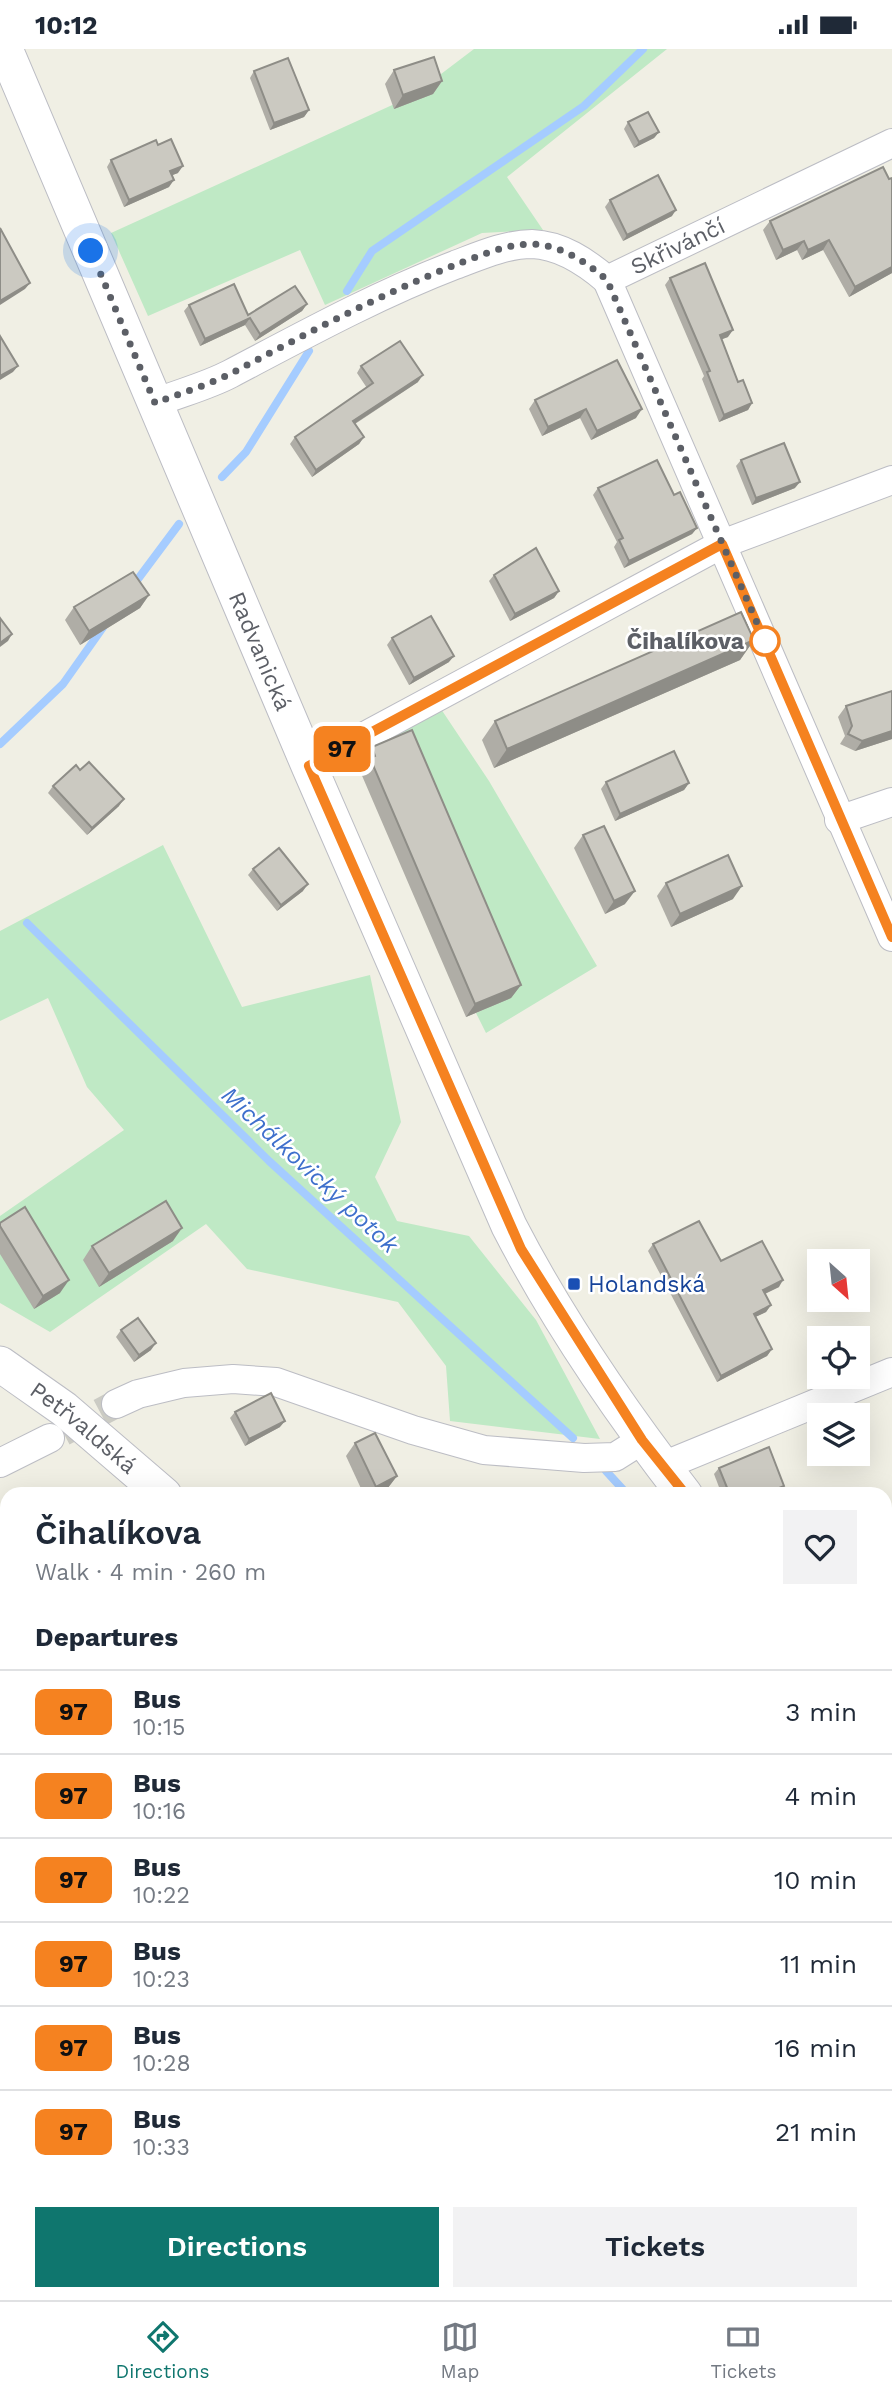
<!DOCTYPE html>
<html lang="en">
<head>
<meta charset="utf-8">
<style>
	body { margin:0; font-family:"Work Sans",sans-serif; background:#f2f2f3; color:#1f2937; height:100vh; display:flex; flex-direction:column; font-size:26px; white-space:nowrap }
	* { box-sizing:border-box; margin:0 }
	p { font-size:23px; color:#747a83 }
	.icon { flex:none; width:38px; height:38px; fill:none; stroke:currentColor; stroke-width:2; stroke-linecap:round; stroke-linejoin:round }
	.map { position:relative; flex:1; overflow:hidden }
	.sheet { position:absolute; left:0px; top:1438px; width:892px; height:814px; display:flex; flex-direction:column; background:#fff; border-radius:21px 21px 0 0; box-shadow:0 7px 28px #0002 }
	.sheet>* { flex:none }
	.badge { padding:0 14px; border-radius:10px; font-size:24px; line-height:46px }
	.needle { width:46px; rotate:153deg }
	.fabs { position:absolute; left:807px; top:1200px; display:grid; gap:14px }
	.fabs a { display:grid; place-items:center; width:63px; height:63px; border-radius:0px; background:#fff; box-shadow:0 7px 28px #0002; font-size:35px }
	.you { position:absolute; width:35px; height:35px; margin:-18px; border:5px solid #fff; border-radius:50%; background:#1a73e8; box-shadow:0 0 0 10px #1a73e833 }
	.map>.badge { position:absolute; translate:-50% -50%; box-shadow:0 0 0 4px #fff }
	h2 { padding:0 35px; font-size:26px; line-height:63px }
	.round { display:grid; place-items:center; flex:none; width:74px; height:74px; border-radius:0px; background:#f2f2f3 }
	.headline { display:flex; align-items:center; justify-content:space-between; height:119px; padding:0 35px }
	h1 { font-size:33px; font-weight:600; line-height:52px }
	.action { display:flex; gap:14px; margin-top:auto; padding:14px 35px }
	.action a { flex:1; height:80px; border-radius:0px; background:#0f766e; color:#fff; font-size:28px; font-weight:600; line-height:80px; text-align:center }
	.action a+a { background:#f2f2f3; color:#1f2937 }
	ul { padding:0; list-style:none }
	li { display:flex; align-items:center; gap:21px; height:84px; padding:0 35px; border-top:2px solid #e0e1e3 }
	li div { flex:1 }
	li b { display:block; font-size:26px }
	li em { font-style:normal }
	li .badge { min-width:77px; font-weight:700; text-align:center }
	.status { display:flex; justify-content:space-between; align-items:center; height:49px; padding:0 35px; background:#fff; direction:ltr }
	.status svg { height:19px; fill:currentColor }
	.dock { display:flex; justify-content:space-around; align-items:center; height:98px; border-top:2px solid #e0e1e3; background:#fff; font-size:19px; color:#747a83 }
	.dock a { display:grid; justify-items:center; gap:4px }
	.dock .selected { color:#0f766e }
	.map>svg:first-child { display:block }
</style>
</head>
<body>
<div class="status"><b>10:12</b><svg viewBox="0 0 49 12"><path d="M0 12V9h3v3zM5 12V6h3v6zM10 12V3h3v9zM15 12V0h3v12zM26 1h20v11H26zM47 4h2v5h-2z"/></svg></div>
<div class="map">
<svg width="892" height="2251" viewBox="0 0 892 2251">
	<rect width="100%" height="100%" fill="#f0efe4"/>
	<!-- green -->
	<g fill="#bfe9c5">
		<path d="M474,0H667L507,128L543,181L482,184L325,256L300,201L148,267L111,184L412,47Z"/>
		<path d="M439,657L489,732L597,917L486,984L476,964L511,948L403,695L363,711L357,698Z"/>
		<path d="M163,796L242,958L370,926L401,1073L375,1128L397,1172L469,1187L536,1271L600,1390L450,1372L446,1317L398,1253L247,1220L206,1175L50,1283L0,1254V1167L124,1081L87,1038L48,949L0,972V882Z"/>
		<path d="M99,2245H545L549,2251H84Z"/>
	</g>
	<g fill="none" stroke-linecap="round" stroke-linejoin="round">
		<!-- stream -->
		<g stroke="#a5ccff" stroke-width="8">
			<path d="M347,242L372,202L584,57L643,0"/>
			<path d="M222,428L246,403L309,302"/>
			<path d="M132,538L179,475"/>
			<path d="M0,695L63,635L104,577"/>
			<path d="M27,874L269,1112L573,1389"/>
			<path d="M606,1422L628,1446"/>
			<path d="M886,1726L892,1733"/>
		</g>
		<!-- minor-tunnel -->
		<path stroke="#cbcbc4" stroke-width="28" stroke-dasharray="28 14" stroke-linecap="butt" d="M63,1383L116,1355"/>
		<!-- minor casing -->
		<g stroke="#bcbdc4" stroke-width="30">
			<g id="minor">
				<path d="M607,231L892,888"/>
				<path id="s1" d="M155,354C180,344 207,337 230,325C304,286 377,246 455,216C479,207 506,195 532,195C561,196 586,213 607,231L892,94"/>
				<path d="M309,717L722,495L892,431"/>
				<path d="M839,771L892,753"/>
				<path d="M116,1355L138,1345L184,1334L233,1330L276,1333L413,1381L484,1401L584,1409L615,1408L642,1391"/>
				<path d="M0,1414L50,1389"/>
				<path d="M663,1417L892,1323"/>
			</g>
		</g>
		<!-- tertiary casing -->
		<g stroke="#bcbdc4" stroke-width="37">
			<g id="tertiary">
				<path id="s2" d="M5,0L309,717L509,1177C558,1272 620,1362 685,1446"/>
				<path id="s3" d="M0,1315L64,1360L164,1446"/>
				<path d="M886,1677L892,1685"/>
				<path d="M886,2069L892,2068"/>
			</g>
		</g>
		<!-- minor -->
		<use href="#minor" stroke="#fff" stroke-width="28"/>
		<!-- tertiary -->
		<use href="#tertiary" stroke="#fff" stroke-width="35"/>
	</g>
	<!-- wall -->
	<g fill="#afada6">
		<path d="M394,21L442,32L433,45L394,60L385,35Z"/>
		<path d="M254,22L309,61L304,68L270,81L250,29Z"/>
		<path d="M628,73L659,83L654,89L634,99L624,80Z"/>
		<path d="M158,96L178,124L172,126L169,138L124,158L107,118L111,111Z"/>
		<path d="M892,129V224L849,248L823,201L802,211L797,201L776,211L763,181L770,172Z"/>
		<path d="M610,151L672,167L623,192L605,158Z"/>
		<path d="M670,229L728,288L721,290L738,333L752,354L748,361L719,373L702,330L704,327L665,236Z"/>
		<path d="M307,255L302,262L255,292L245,276L200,297L184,262L189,256L248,266Z"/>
		<path d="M361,317L418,333L355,375L364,388L359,395L312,428L290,395L295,388L367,339L357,324Z"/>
		<path d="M535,351L636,369L591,391L580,369L542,387L529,360Z"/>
		<path d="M741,411L795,439L752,456L736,417Z"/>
		<path d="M598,439L674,446L697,479L692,485L624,519L614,498L617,493L593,446Z"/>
		<path d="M494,526L559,542L554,549L510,572L489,532Z"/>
		<path d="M149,546L140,559L80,596L65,571L74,558Z"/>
		<path d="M392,589L449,613L409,636L387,596Z"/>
		<path d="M754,591L740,611L494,719L482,691L495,672Z"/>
		<path d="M892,642V690L855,702L840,695L845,687L838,668L846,657Z"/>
		<path d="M372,698L521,936L511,949L466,968L360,722L365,716L363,711Z"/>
		<path d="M80,721L119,757L87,786L48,744L53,737Z"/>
		<path d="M606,733L689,734L684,741L615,772L601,740Z"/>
		<path d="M583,786L625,855L605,865L574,799Z"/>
		<path d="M253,820L303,842L277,862L248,826Z"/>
		<path d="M666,834L733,850L671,878L657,847Z"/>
		<path d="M0,1174L60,1244L34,1260L0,1205Z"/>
		<path d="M173,1192L99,1238L83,1211L92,1197Z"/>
		<path d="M653,1195L721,1212L779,1238L765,1245L771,1256L766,1263L755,1268L772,1300L767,1307L717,1333L648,1202Z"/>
		<path d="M121,1281L151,1301L134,1313L116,1288Z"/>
		<path d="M235,1363L280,1378L245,1397L230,1369Z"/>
		<path d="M355,1394L397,1427L387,1440L378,1446H364L346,1407Z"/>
		<path d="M719,1419L784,1437L780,1443L774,1446H722L714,1425Z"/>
		<path d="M7,1477V1533L0,1520V1481Z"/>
		<path d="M7,1553V1568L3,1558Z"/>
	</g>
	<!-- shaded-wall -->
	<g fill="#8e8d87">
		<path d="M442,32L433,45L394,60L403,46Z"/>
		<path d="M309,61L304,68L270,81L274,74Z"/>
		<path d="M659,83L654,89L634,99L639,93Z"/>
		<path d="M183,117L178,124L165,129L170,122Z"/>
		<path d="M174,131L169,138L124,158L129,151Z"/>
		<path d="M676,161L672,167L623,192L627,186Z"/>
		<path d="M829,191L823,201L802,211L808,201Z"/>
		<path d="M804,192L797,201L776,211L783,201Z"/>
		<path d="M892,218V224L849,248L855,238Z"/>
		<path d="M30,234L25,240L0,256V252Z"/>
		<path d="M307,255L302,262L255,292L260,285Z"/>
		<path d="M250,269L245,276L200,297L205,290Z"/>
		<path d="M733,281L728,288L715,293L720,286Z"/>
		<path d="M18,317L13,323L0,331V327Z"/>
		<path d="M423,326L418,333L348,379L353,372Z"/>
		<path d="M752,354L748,361L719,373L724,366Z"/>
		<path d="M586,360L580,369L542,387L548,378Z"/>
		<path d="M642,360L636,369L591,391L597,382Z"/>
		<path d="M364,388L359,395L312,428L316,421Z"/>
		<path d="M800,433L795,439L752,456L756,449Z"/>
		<path d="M697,479L692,485L624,519L629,512Z"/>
		<path d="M559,542L554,549L510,572L515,565Z"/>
		<path d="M149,546L140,559L80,596L89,582Z"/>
		<path d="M12,585L8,592L0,598V594Z"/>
		<path d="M754,591L740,611L494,719L507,700Z"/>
		<path d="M454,607L449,613L409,636L414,629Z"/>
		<path d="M892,682V690L855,702L862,692Z"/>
		<path d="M689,734L684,741L615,772L620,765Z"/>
		<path d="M124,750L119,757L87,786L92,779Z"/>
		<path d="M308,835L303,842L277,862L281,856Z"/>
		<path d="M742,837L733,850L671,878L680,865Z"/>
		<path d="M635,842L625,855L605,865L614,852Z"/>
		<path d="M521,936L511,949L466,968L475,955Z"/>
		<path d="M182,1179L173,1192L99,1238L109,1224Z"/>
		<path d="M69,1231L60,1244L34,1260L43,1247Z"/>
		<path d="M783,1231L779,1238L758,1248L763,1241Z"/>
		<path d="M771,1256L766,1263L749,1271L754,1265Z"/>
		<path d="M156,1294L151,1301L134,1313L139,1306Z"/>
		<path d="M772,1300L767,1307L717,1333L721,1327Z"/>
		<path d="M285,1372L280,1378L245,1397L249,1390Z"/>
		<path d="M397,1427L387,1440L378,1446H371L376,1438Z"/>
		<path d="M784,1437L780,1443L774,1446H762Z"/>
		<path d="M892,1556V1560L886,1564V1559Z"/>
	</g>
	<!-- building -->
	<g fill="#cbc9c1" stroke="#8e8d87" stroke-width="2">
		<path d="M434,8L442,32L403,46L394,21Z"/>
		<path d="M288,9L309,61L274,74L254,22Z"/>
		<path d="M648,63L659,83L639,93L628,73Z"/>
		<path d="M171,90L183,117L170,122L174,131L129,151L111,111L156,91L158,96Z"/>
		<path d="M883,118L889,130L892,129V218L855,238L829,191L808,201L804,192L783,201L770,172Z"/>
		<path d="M658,126L676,161L627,186L610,151Z"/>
		<path d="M0,179L30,234L0,252Z"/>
		<path d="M705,214L733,281L720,286L738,333L743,331L752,354L724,366L707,323L710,322L670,229Z"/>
		<path d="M234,235L248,266L295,237L307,255L260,285L250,269L205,290L189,256Z"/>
		<path d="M0,287L18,317L0,327Z"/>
		<path d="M400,292L423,326L353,372L364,388L316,421L295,388L373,334L361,317Z"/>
		<path d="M617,311L642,360L597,382L586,360L548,378L535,351Z"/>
		<path d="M784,394L800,433L756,449L741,411Z"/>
		<path d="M657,411L674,446L680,443L697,479L629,512L619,491L623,489L598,439Z"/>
		<path d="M536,499L559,542L515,565L494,526Z"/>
		<path d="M133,523L149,546L89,582L74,558Z"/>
		<path d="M741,563L754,591L507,700L495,672Z"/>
		<path d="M431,567L454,607L414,629L392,589Z"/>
		<path d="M0,569L12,585L0,594Z"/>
		<path d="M892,642V682L862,692L848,685L852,677L846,657Z"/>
		<path d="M412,681L521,936L475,955L370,709L375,707L372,698Z"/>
		<path d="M674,702L689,734L620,765L606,733Z"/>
		<path d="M89,713L124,750L92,779L53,737L76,716L80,721Z"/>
		<path d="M604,777L635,842L614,852L583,786Z"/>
		<path d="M279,799L308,835L281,856L253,820Z"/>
		<path d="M728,806L742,837L680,865L666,834Z"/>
		<path d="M166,1152L182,1179L109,1224L92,1197Z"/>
		<path d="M25,1158L69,1231L43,1247L0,1177V1174Z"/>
		<path d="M699,1172L721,1212L762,1192L783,1231L763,1241L771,1256L754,1265L772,1300L721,1327L653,1195Z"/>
		<path d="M138,1269L156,1294L139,1306L121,1281Z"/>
		<path d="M271,1344L285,1372L249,1390L235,1363Z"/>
		<path d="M375,1384L397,1427L376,1438L355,1394Z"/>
		<path d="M769,1398L784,1437L762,1446H730L719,1419Z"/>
		<path d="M539,1440L581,1446H538Z"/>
		<path d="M7,1477V1518L0,1504V1481Z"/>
		<path d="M892,1506V1556L886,1559V1509Z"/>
		<path d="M759,2245H776L780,2251H751Z"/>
	</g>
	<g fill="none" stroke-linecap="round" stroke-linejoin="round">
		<!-- line casing -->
		<g stroke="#fff" stroke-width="16">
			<path id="line" d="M686,1446L642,1391L521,1200L309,717L722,495L892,888"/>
		</g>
		<!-- line -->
		<use href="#line" stroke="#f58220" stroke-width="10"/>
		<!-- walk -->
		<path stroke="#5c5f66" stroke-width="7" stroke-dasharray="0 12.6" d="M91,202L155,354C180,344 206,337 230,325C304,286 377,247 455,216C479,207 506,195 532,195C561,196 586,213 607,231L765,592"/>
	</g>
	<!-- markers -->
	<circle fill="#fff" stroke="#f58220" stroke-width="3.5" cx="765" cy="592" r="14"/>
	<rect fill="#1a4fb4" stroke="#fff" stroke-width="2.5" x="567" y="1228" width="14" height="14" rx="3.5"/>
	<g text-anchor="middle" stroke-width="5" stroke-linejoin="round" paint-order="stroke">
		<!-- street labels -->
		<g font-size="23" fill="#5c5f66" stroke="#fff">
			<text dy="8" stroke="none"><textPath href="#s1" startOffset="574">Skřivánčí</textPath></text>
			<text dy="8" stroke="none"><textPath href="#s2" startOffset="654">Radvanická</textPath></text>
			<text dy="8" stroke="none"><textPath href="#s3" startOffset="105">Petřvaldská</textPath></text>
		</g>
		<!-- stop labels -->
		<g font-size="23" font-weight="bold" fill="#5c5f66" stroke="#fff" text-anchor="end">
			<text x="744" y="600">Čihalíkova</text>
		</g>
		<!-- transit labels -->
		<g font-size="23" fill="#164399" stroke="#fff" text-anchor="start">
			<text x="588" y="1243">Holandská</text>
		</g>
		<!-- water labels -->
		<g font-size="24" font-style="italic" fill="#3e70cc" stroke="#fff">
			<text transform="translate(310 1121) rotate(43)" y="8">Michálkovický potok</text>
		</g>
	</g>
</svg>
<div class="fabs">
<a><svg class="needle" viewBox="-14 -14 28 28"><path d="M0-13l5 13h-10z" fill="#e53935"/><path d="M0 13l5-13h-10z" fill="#747a83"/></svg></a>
<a><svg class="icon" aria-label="locate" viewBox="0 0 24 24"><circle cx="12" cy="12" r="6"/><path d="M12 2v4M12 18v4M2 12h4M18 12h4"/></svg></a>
<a><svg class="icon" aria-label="layers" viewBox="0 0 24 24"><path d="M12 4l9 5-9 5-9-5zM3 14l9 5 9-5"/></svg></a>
</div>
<div class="you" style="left:91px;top:202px"></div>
<b class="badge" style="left:342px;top:700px;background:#f58220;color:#111">97</b>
<section class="sheet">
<div class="headline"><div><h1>Čihalíkova</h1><p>Walk · 4 min · 260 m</p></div><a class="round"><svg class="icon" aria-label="heart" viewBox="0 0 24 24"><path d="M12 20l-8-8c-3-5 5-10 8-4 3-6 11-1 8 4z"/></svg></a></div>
<h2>Departures</h2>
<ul>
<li><span class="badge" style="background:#f58220;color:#111">97</span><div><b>Bus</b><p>10:15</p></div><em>3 min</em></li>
<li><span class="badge" style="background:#f58220;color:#111">97</span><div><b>Bus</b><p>10:16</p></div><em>4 min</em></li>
<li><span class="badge" style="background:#f58220;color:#111">97</span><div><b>Bus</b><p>10:22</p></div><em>10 min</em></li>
<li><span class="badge" style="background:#f58220;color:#111">97</span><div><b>Bus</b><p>10:23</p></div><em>11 min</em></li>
<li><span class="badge" style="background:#f58220;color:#111">97</span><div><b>Bus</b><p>10:28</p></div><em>16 min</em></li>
<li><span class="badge" style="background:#f58220;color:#111">97</span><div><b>Bus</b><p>10:33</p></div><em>21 min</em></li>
</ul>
<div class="action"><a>Directions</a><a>Tickets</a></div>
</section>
</div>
<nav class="dock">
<a class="selected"><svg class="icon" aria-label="directions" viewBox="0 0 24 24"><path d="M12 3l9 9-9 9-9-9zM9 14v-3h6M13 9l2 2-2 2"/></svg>Directions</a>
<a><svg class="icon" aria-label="map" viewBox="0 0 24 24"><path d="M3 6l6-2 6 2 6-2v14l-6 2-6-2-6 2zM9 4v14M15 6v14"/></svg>Map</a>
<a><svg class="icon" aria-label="tickets" viewBox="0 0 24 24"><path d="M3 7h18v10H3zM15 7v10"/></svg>Tickets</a>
</nav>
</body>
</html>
